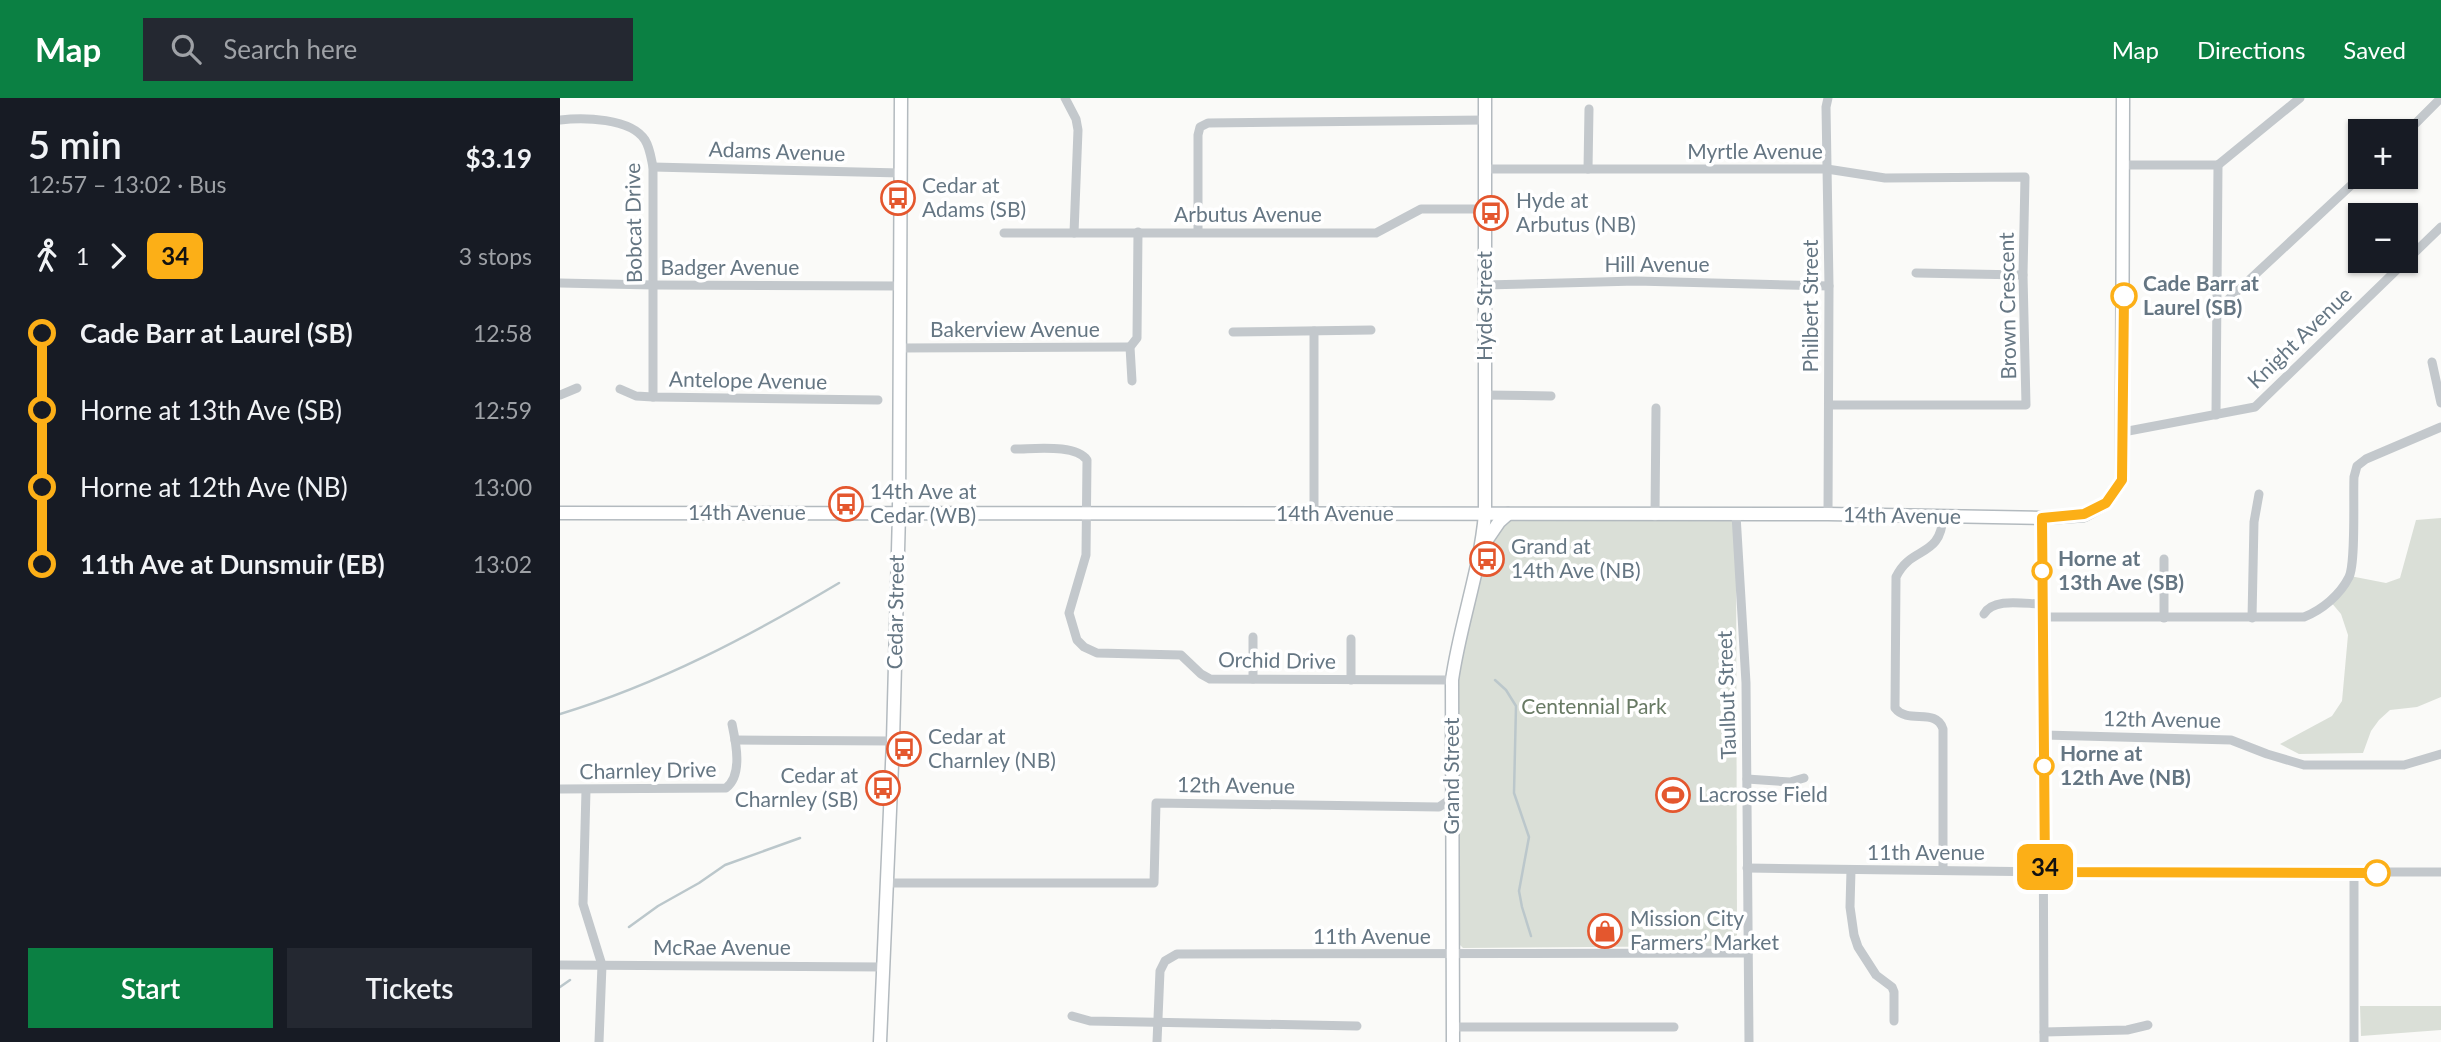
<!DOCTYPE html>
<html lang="en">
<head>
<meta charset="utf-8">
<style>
	body { margin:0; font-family:Lato,sans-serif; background:#242831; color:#f1f3f6; height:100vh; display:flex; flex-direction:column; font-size:26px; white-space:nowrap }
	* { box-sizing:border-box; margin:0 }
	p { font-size:23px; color:#9ea1a6 }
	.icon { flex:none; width:38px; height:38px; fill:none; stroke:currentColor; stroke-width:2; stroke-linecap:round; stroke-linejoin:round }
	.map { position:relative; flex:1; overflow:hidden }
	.sheet { display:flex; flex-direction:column; background:#171b24; width:560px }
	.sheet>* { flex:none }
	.badge { padding:0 14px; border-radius:10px; font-size:24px; line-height:46px }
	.buttons { position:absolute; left:1788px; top:21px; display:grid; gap:14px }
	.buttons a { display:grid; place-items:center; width:70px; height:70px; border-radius:0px; background:#171b24; box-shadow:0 2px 5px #0004; font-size:35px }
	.map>.badge { position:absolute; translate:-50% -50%; box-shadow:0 0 0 4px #fff }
	.legs { display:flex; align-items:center; gap:10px; height:77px; padding:0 28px; font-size:23px }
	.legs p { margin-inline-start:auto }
	.summary { display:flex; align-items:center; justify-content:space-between; height:119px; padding:0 28px }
	h1 { font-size:38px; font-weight:600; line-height:52px }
	.action { display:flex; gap:14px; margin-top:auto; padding:14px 28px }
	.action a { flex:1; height:80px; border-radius:0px; background:#0b8043; color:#fff; font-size:28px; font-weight:600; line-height:80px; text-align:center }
	.action a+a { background:#242831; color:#f1f3f6 }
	ul { padding:0 28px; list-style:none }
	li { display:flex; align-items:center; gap:24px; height:77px; font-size:26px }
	li i { display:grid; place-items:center; width:10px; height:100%; margin:0 9px; background:currentColor }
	li i::after { content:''; width:18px; height:18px; margin:-9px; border:5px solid; border-radius:50%; background:#171b24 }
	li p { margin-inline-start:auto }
	li:first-child i { background:linear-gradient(#0000 50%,currentColor 0) }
	li:last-child i { background:linear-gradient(currentColor 50%,#0000 0) }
	header { display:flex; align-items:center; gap:42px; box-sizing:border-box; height:98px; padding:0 35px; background:#0b8043; color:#fff }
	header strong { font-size:33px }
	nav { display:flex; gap:38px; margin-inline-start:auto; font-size:24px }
	.search { width:490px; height:63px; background:#242831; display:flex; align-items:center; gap:18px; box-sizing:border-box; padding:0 24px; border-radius:0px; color:#9ea1a6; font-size:26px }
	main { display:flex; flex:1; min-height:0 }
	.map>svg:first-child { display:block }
</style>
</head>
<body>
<header>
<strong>Map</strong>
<div class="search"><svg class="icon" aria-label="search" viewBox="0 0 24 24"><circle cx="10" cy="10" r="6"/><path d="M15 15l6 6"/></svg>Search here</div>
<nav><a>Map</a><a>Directions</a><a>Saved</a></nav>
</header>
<main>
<section class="sheet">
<div class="summary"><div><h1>5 min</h1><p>12:57 – 13:02 · Bus</p></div><b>$3.19</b></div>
<div class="legs"><svg class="icon" aria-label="walk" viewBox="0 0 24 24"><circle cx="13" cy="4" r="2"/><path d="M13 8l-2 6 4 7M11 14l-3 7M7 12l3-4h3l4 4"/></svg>1<svg class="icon" aria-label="forward" viewBox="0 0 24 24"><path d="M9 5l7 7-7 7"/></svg><b class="badge" style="background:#fcaf17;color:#111">34</b><p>3 stops</p></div>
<ul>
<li><i style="color:#fcaf17"></i><b>Cade Barr at Laurel (SB)</b><p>12:58</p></li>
<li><i style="color:#fcaf17"></i><span>Horne at 13th Ave (SB)</span><p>12:59</p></li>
<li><i style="color:#fcaf17"></i><span>Horne at 12th Ave (NB)</span><p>13:00</p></li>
<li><i style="color:#fcaf17"></i><b>11th Ave at Dunsmuir (EB)</b><p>13:02</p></li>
</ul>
<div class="action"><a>Start</a><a>Tickets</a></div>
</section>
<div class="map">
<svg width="1881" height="944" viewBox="0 0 1881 944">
	<rect width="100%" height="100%" fill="#fafaf8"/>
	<!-- green -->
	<g fill="#dadfd7">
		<path d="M925,416L1176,417L1177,837L1173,844L1161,848L903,850L897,844L892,582Z"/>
		<path d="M1881,420V599L1857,609L1830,612L1819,622L1811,633L1803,655L1739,656L1720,646L1772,618L1782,603L1788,537L1781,516L1770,503L1790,478L1826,485L1840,480L1856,422Z"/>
		<path d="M1800,908H1881V932L1801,938Z"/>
	</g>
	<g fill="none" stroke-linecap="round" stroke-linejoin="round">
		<!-- stream -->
		<g stroke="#bbc7cb" stroke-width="2.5">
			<path d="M935,582L946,592L956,608L954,695L969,739L959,793L962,809L971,838"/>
			<path d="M0,616C99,586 190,538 279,485"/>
			<path d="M69,829L98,808L139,785L165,767L240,740"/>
			<path d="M0,889L10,882"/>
		</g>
		<!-- secondary casing -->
		<g stroke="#b3babf" stroke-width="15">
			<g id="secondary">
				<path d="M0,415L1268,416L1482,420L1524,417L1546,405L1562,382L1563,0"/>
				<path d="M924,446L939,424L948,416"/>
				<path d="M320,944L333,643L339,415L341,0"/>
				<path d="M893,944L892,582C900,526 920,473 925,416V0"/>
			</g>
		</g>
		<!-- street -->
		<g stroke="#c3c8cc" stroke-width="9">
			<path d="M505,0L516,21L518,32L514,135"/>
			<path d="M1268,0L1266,9L1269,188L1268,416"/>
			<path d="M0,22C23,19 71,20 85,42C90,50 91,60 93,69V299"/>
			<path d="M1846,35L1881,0"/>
			<path d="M1564,67H1658"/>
			<path d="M1658,67L1740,0"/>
			<path d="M93,69L341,75"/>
			<path d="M925,71H1267L1325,80L1465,79L1463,177L1466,307H1269"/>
			<path d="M1028,71L1029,11"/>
			<path d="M638,134V37L640,29L648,25L925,22"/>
			<path d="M444,135H816L861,111H925"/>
			<path d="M1356,175L1463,177"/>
			<path d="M0,185L93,187L341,188"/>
			<path d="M925,187L1076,183L1269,188"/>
			<path d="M1658,211L1801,78"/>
			<path d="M673,234L811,232"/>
			<path d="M341,250L570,249"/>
			<path d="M1872,264L1881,305"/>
			<path d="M572,283L570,249L577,240L578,134"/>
			<path d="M60,291L76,298L93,299L318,302"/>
			<path d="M0,297L17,290"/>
			<path d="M925,297L991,298"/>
			<path d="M1656,317L1658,67"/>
			<path d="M1563,334L1695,309L1881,129"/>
			<path d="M455,351C475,351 516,346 527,362L526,457L509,515L517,542L524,549L537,555L621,557L641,576L650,581L892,582"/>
			<path d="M754,416V233"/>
			<path d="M1176,417L1186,585L1189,944"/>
			<path d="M1095,418L1096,310"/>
			<path d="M1383,418C1381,461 1351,447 1336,479L1335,610C1348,627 1376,609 1383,631V771"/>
			<path d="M1482,420L1484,944"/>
			<path d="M1424,516C1433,499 1465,506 1482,506"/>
			<path d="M1483,519H1744C1762,512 1780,497 1789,479C1796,465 1793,398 1794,379L1797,368L1806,361L1881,329"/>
			<path d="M1604,520V461"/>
			<path d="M1692,520L1694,424L1699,396"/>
			<path d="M693,581V539"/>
			<path d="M791,582V541"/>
			<path d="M1484,637L1671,642L1707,656L1744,667H1844L1881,656"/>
			<path d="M175,642L333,643"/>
			<path d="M1187,681L1230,684L1244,680"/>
			<path d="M0,691L166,690C183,677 176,645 172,626"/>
			<path d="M26,692L23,806L42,867L39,944"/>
			<path d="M1187,770L1485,774H1881"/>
			<path d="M1291,772L1290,809L1294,837L1298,849L1316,877L1332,889L1334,894V923"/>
			<path d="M326,785H594L596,705L879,709L891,701"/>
			<path d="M0,867L323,869"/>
			<path d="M512,918L530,923L797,928"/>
			<path d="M893,929H1114"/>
			<path d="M1484,934L1567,932L1588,927"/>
			<path d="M597,944L600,873L605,863L617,856L1188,855"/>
			<path d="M1794,944V775"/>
		</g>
		<!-- secondary -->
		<use href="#secondary" stroke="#fff" stroke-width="12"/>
	</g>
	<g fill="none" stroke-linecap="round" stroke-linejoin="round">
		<!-- line-1 casing -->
		<g stroke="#fff" stroke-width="16">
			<path id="line-1" d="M1564,198L1562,382L1546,405L1524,416L1482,420L1485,774L1817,775"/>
		</g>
		<!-- line-1 -->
		<use href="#line-1" stroke="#fcaf17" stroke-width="10"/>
	</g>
	<!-- icons -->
	<defs>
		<g id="bus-ring" transform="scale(1.75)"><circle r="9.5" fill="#fff" stroke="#e4572e" stroke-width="1.5"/><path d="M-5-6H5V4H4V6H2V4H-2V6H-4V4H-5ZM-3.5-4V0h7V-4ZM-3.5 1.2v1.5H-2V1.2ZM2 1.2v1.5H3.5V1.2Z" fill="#e4572e"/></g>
		<g id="stadium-ring" transform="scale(1.75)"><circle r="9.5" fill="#fff" stroke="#e4572e" stroke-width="1.5"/><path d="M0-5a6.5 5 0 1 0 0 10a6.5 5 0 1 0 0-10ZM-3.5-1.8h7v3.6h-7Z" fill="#e4572e"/></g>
		<g id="shop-ring" transform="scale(1.75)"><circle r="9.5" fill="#fff" stroke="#e4572e" stroke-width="1.5"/><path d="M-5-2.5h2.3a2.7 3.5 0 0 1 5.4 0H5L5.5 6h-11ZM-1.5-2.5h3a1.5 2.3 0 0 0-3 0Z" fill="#e4572e"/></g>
	</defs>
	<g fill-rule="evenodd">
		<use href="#bus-ring" x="338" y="100"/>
		<use href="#bus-ring" x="931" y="115"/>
		<use href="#bus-ring" x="286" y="406"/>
		<use href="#bus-ring" x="927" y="461"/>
		<use href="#bus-ring" x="344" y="651"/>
		<use href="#bus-ring" x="323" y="690"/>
		<use href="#stadium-ring" x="1113" y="697"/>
		<use href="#shop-ring" x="1045" y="833"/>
	</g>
	<!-- markers -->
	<g fill="#fff" stroke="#fcaf17" stroke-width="3.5">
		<circle cx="1564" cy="198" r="12"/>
		<circle cx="1482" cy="473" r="9"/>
		<circle cx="1484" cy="668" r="9"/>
		<circle cx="1817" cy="775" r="12"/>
	</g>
	<g text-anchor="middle" stroke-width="7" stroke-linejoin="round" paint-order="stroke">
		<!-- street labels -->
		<g font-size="21" fill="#657683" stroke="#fff">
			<text transform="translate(217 54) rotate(2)" y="7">Adams Avenue</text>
			<text x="1195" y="61">Myrtle Avenue</text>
			<text x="688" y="124">Arbutus Avenue</text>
			<text transform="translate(74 125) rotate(-91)" y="7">Bobcat Drive</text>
			<text x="1097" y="174">Hill Avenue</text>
			<text x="170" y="177">Badger Avenue</text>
			<text transform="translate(925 208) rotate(-90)" y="7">Hyde Street</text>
			<text transform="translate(1251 208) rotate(-90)" y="7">Philbert Street</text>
			<text transform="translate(1448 208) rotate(-91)" y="7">Brown Crescent</text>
			<text x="455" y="239">Bakerview Avenue</text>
			<text transform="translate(1740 240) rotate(-44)" y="7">Knight Avenue</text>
			<text transform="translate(188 283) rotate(1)" y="7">Antelope Avenue</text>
			<text x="187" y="422">14th Avenue</text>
			<text x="775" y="423">14th Avenue</text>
			<text transform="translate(1342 418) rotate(1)" y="7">14th Avenue</text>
			<text transform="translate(336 514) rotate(-89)" y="7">Cedar Street</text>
			<text transform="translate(717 563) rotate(1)" y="7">Orchid Drive</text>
			<text transform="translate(1167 597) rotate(-92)" y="7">Taulbut Street</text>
			<text transform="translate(1602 622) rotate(1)" y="7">12th Avenue</text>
			<text transform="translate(88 673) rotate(-1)" y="7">Charnley Drive</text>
			<text transform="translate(892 678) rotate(-90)" y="7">Grand Street</text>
			<text transform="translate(676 688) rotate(1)" y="7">12th Avenue</text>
			<text x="1366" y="762">11th Avenue</text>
			<text x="812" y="846">11th Avenue</text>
			<text x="162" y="857">McRae Avenue</text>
		</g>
		<!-- poi labels -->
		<g font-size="21" fill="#657683" stroke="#fff" text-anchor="start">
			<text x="362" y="95">Cedar at<tspan x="362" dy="24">Adams (SB)</tspan></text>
			<text x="956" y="110">Hyde at<tspan x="956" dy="24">Arbutus (NB)</tspan></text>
			<text x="310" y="401">14th Ave at<tspan x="310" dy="24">Cedar (WB)</tspan></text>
			<text x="951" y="456">Grand at<tspan x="951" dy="24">14th Ave (NB)</tspan></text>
			<text x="368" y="646">Cedar at<tspan x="368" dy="24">Charnley (NB)</tspan></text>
			<text x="298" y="685" text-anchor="end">Cedar at<tspan x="298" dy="24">Charnley (SB)</tspan></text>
			<text x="1138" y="704">Lacrosse Field</text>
			<text x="1070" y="828">Mission City<tspan x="1070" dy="24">Farmers’ Market</tspan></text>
		</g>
		<!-- stop labels -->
		<g font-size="21" font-weight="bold" fill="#657683" stroke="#fff" text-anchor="start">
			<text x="1583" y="193">Cade Barr at<tspan x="1583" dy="24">Laurel (SB)</tspan></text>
			<text x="1498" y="468">Horne at<tspan x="1498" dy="24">13th Ave (SB)</tspan></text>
			<text x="1500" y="663">Horne at<tspan x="1500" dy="24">12th Ave (NB)</tspan></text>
		</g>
		<!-- park labels -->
		<g font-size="21" fill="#687a64" stroke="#fff">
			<text x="1034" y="616">Centennial Park</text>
		</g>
	</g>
</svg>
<div class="buttons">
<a>+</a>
<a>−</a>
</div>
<b class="badge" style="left:1485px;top:769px;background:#fcaf17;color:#111">34</b>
</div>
</main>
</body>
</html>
